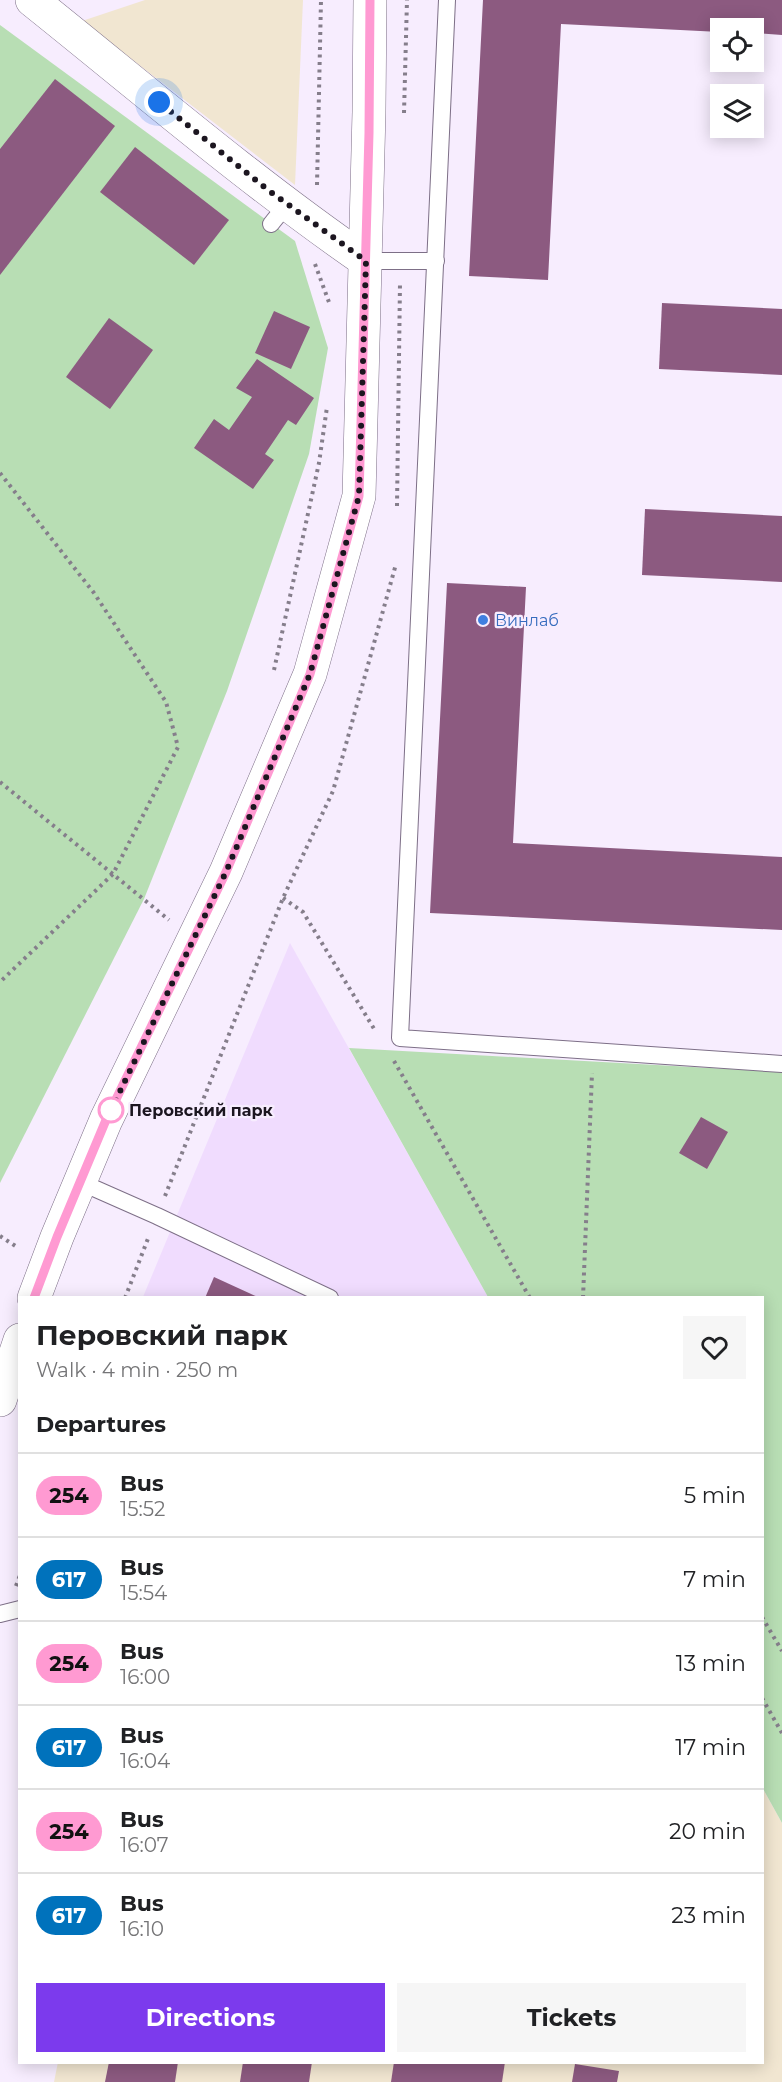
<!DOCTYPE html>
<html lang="en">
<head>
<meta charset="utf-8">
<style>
	body { margin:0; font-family:Montserrat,sans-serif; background:#f6f6f6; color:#202124; height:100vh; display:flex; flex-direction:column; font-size:22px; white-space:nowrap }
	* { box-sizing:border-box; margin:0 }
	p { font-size:20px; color:#757577 }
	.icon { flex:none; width:33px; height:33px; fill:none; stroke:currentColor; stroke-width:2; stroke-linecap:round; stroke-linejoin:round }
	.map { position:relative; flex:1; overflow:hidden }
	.details { position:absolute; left:18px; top:1296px; width:746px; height:768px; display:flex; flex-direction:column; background:#fff; border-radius:0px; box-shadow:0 3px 15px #0003 }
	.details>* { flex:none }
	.badge { padding:0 12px; border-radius:20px; font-size:21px; line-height:39px }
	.controls { position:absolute; left:710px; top:18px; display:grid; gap:12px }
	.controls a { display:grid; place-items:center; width:54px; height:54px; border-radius:0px; background:#fff; box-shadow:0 3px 15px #0003; font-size:30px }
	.you { position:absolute; width:30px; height:30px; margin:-15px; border:4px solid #fff; border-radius:50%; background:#1a73e8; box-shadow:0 0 0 9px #1a73e833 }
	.map>.badge { position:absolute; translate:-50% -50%; box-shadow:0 0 0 3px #fff }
	h2 { padding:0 18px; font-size:22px; line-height:54px }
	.round { display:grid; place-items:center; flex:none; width:63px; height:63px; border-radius:0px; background:#f6f6f6 }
	.headline { display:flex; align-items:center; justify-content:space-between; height:102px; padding:0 18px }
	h1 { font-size:28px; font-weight:700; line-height:45px }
	.action { display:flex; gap:12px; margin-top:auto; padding:12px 18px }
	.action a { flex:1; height:69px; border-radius:0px; background:#7c3aed; color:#fff; font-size:24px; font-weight:700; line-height:69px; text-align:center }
	.action a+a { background:#f6f6f6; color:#202124 }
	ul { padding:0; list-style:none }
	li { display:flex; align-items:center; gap:18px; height:84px; padding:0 18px; border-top:2px solid #e0e0e0 }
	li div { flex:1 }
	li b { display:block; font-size:22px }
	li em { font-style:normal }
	li .badge { min-width:66px; font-weight:700; text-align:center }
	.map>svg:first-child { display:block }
</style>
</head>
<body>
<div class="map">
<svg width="782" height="2082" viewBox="0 0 782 2082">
	<rect width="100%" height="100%" fill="#f7edfe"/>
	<!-- built -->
	<path fill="#f0dcfe" d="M290,943L488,1297H143Z"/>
	<!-- industrial -->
	<g fill="#f1e6d1">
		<path d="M145,0H303L295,185L82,21Z"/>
		<path d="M762,1787L782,1823V2082H54L58,2062H762Z"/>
	</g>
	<!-- green -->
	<g fill="#b8deb4">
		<path d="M0,25L295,241L328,348L309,454L227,691L144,899L0,1183Z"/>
		<path d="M349,1048L782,1072V1823L762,1787V1298L488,1297Z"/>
	</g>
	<!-- building -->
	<g fill="#8c5a80">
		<path d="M483,0H782V35L753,33V28H720V32L561,24L548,280L469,276Z"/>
		<path d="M55,79L115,126L0,275V149Z"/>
		<path d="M135,147L229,220L194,265L100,192Z"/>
		<path d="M662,303L782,309V375L659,369Z"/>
		<path d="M274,311L310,327L291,369L255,353Z"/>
		<path d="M109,318L153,350L110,409L66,377Z"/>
		<path d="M257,359L314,398L296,425L288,420L265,454L274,460L253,489L194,448L214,419L229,430L252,397L236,388Z"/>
		<path d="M645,509L782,516V582L642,575Z"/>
		<path d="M447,583L526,587L513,843L782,857V930L430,913Z"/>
		<path d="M701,1117L728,1132L707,1169L679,1153Z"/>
		<path d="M214,1277L260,1298H205Z"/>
		<path d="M109,2062H178L175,2082H105Z"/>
		<path d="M243,2062H312L309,2082H240Z"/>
		<path d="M394,2062H505L502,2082H391Z"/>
		<path d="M575,2064L619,2071L617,2082H572Z"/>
	</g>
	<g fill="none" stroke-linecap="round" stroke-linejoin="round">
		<!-- service casing -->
		<g stroke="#7d6f87" stroke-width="18">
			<g id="service">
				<path d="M447,0L400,1038L782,1064"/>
				<path d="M271,224L287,204"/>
				<path d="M366,261H436"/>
				<path d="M80,1182L157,1216L330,1298"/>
				<path d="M0,1614L20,1609"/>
			</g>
		</g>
		<!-- minor casing -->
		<g stroke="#7d6f87" stroke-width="34">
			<path id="minor" d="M32,0C142,88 250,181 366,261"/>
		</g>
		<!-- tertiary casing -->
		<g stroke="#7d6f87" stroke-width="34">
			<g id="tertiary">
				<path d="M34,1298L57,1237L106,1120L226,872L310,674L359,496L369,112L370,0"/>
				<path d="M0,1400L20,1340"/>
			</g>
		</g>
		<!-- path -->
		<g stroke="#857e8b" stroke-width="4" stroke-dasharray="3 4.5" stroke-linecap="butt">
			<path d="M404,113L407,0"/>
			<path d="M317,185L321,0"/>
			<path d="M315,264L330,305"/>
			<path d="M0,473L94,593L166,702L178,747L113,874L0,982"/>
			<path d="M397,506L400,283"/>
			<path d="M274,670L319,463L327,407"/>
			<path d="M0,782L169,920"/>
			<path d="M283,898L303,912L376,1032"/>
			<path d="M394,1061L530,1298"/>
			<path d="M165,1196L283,898L333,791L396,564"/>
			<path d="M0,1236L17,1247"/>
			<path d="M125,1298L149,1236"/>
			<path d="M583,1298L592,1073"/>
			<path d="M16,1586L20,1575"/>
			<path d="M762,1617L782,1651"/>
			<path d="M762,1698L782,1733"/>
		</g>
		<!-- service -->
		<use href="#service" stroke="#fff" stroke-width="16"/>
		<!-- minor -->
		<use href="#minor" stroke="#fff" stroke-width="33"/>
		<!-- tertiary -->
		<use href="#tertiary" stroke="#fff" stroke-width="33"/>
	</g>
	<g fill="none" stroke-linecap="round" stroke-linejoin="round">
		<!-- line casing -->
		<g stroke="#fff" stroke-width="14">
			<path id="line" d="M34,1298L57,1237L106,1120L226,872L310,674L359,496L369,133L370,0"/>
		</g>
		<!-- line -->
		<use href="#line" stroke="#ff9ad2" stroke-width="9"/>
		<!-- walk -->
		<path stroke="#1c1620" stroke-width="6" stroke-dasharray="0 10.8" d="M111,1110L226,872L310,674L359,496L366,261L268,190L159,102"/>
	</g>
	<!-- markers -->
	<circle fill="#3f7fe0" stroke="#f7edfe" stroke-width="2" cx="483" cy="620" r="6"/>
	<circle fill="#fff" stroke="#ff9ad2" stroke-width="3" cx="111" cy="1110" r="12"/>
	<g text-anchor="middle" stroke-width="4.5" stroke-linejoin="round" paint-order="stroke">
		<!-- shop labels -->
		<g font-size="16" fill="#366cbe" stroke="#f7edfe" text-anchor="start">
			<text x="495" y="626">Винлаб</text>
		</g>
		<!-- stop labels -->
		<g font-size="16" font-weight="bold" fill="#1c1620" stroke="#f7edfe" text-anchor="start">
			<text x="129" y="1116">Перовский парк</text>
		</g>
	</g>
</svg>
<div class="controls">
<a><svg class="icon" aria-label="locate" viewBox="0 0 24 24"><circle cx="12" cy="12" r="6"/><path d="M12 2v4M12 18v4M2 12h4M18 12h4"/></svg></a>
<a><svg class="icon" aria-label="layers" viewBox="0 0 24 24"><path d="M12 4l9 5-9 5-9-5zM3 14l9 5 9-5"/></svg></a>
</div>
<div class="you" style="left:159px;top:102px"></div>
<section class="details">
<div class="headline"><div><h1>Перовский парк</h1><p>Walk · 4 min · 250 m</p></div><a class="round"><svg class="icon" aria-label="heart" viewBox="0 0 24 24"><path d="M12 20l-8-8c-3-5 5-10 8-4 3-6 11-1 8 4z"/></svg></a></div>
<h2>Departures</h2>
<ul>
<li><span class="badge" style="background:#ff9ad2;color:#111">254</span><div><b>Bus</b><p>15:52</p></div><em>5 min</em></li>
<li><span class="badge" style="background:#0072bc;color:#fff">617</span><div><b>Bus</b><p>15:54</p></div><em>7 min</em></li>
<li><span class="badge" style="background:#ff9ad2;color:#111">254</span><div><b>Bus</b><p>16:00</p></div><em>13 min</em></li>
<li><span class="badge" style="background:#0072bc;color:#fff">617</span><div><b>Bus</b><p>16:04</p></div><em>17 min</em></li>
<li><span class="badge" style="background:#ff9ad2;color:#111">254</span><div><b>Bus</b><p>16:07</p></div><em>20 min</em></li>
<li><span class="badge" style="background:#0072bc;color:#fff">617</span><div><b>Bus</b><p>16:10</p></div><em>23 min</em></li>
</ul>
<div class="action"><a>Directions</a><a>Tickets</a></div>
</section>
</div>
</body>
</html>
